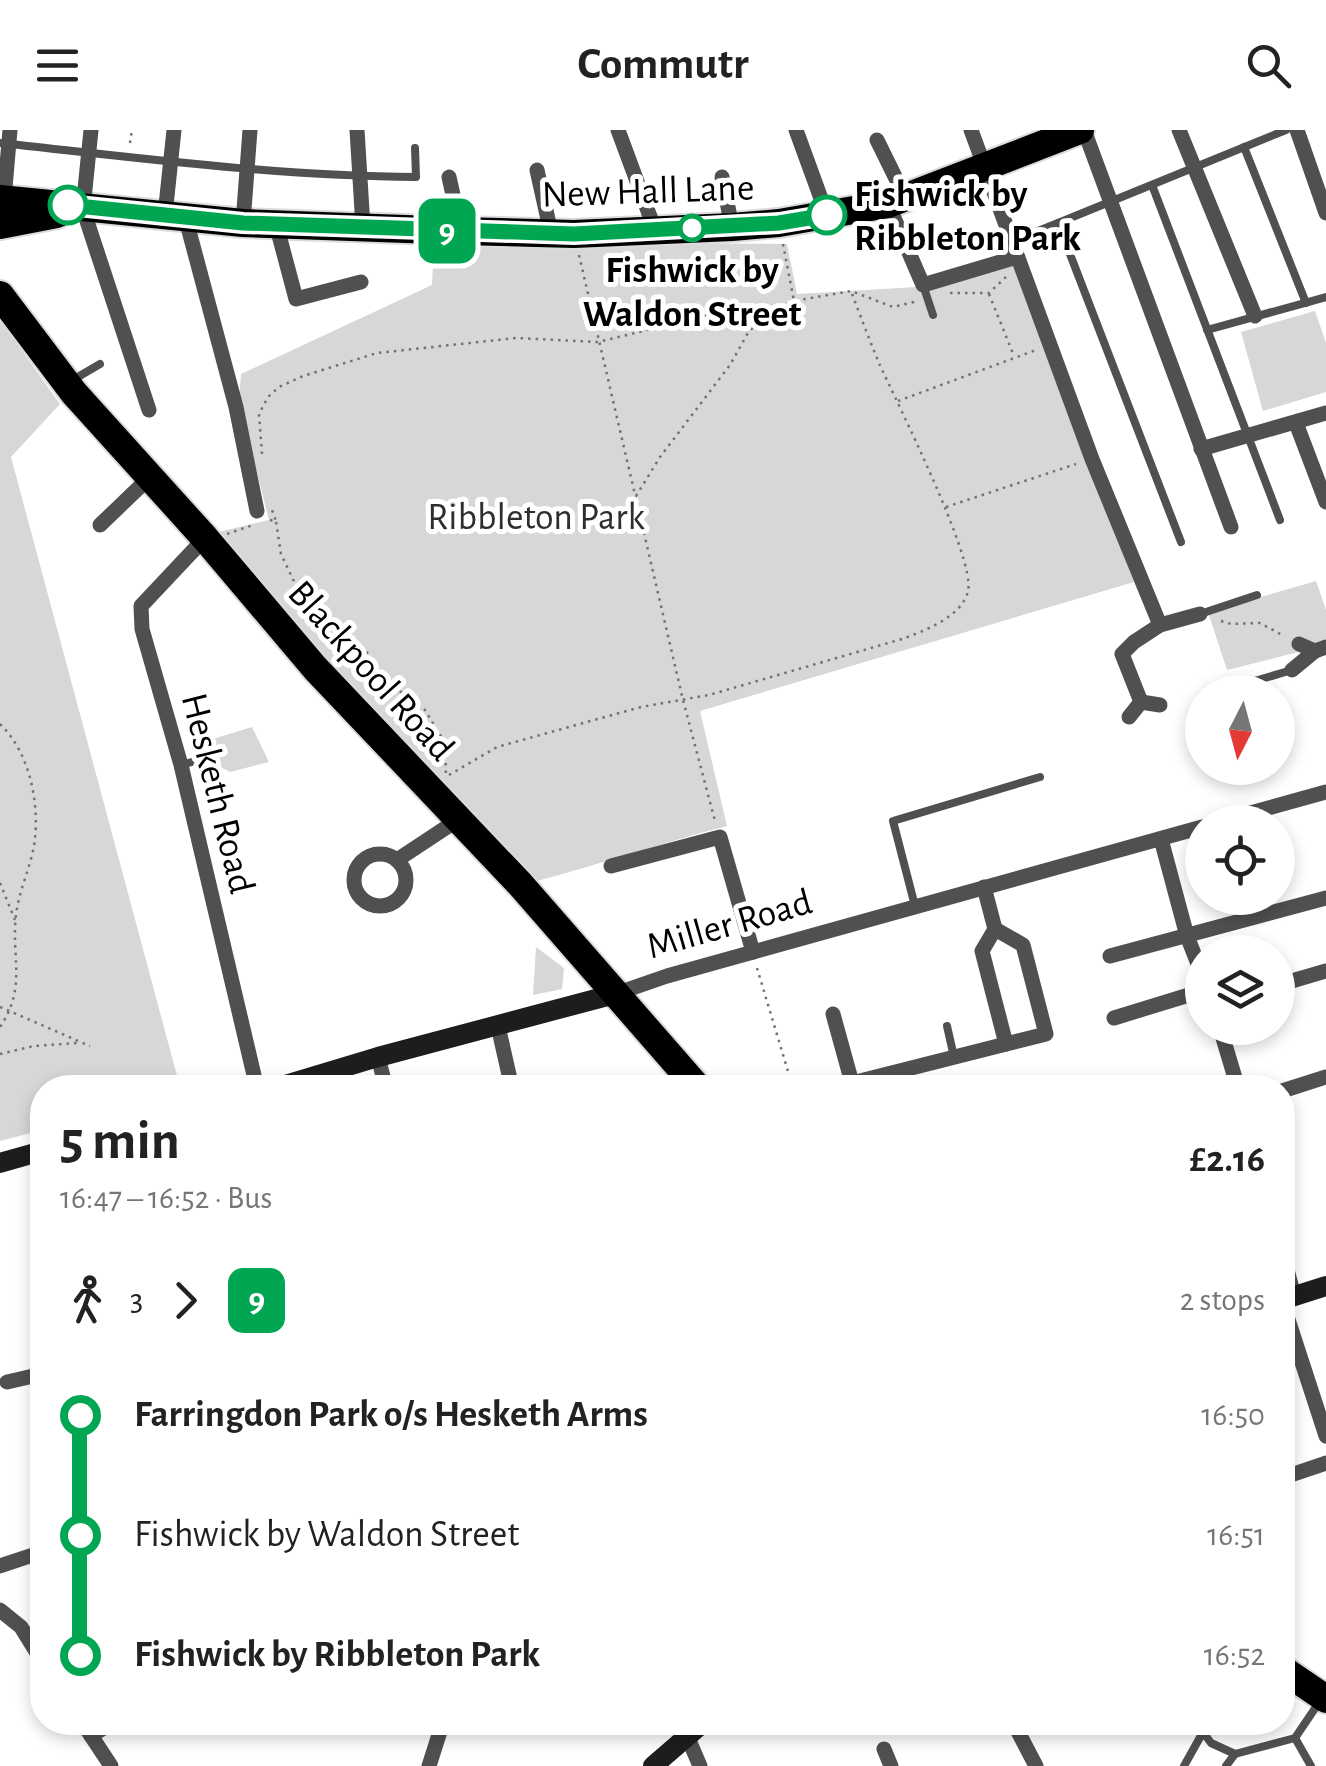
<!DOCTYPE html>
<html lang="en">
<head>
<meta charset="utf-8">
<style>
	body { margin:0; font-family:"Alegreya Sans",sans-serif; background:#f6f6f6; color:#222; height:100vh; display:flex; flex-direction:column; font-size:38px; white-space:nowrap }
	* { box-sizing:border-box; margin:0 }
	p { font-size:32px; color:#767676 }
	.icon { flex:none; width:55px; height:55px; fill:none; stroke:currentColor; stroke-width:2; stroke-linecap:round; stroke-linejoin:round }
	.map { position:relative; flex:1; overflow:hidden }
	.side { position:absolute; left:30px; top:945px; width:1265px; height:660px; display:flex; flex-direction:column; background:#fff; border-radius:40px; box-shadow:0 5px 15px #0003 }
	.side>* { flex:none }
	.badge { padding:0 20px; border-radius:15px; font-size:35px; line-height:65px }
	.needle { width:65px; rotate:186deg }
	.fabs { position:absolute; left:1185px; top:545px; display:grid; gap:20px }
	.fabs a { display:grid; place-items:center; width:110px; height:110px; border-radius:50%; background:#fff; box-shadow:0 5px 15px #0003; font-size:50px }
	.map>.badge { position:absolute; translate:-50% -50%; box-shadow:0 0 0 5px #fff }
	.legs { display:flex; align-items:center; gap:15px; height:110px; padding:0 30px; font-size:32px }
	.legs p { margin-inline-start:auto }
	.headline { display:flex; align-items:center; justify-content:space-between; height:170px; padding:0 30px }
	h1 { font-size:55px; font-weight:700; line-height:75px }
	ul { padding:0 30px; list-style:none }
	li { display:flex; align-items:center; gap:35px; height:120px; font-size:38px }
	li i { display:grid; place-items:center; width:15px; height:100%; margin:0 12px; background:currentColor }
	li i::after { content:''; width:25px; height:25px; margin:-12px; border:8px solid; border-radius:50%; background:#fff }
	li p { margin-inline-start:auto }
	li:first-child i { background:linear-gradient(#0000 50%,currentColor 0) }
	li:last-child i { background:linear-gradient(currentColor 50%,#0000 0) }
	header { display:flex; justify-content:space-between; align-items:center; height:130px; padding:0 30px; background:#fff; font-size:45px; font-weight:700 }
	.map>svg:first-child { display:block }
</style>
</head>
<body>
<header><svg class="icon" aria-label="menu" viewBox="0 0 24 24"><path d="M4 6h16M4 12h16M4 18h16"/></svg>Commutr<svg class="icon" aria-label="search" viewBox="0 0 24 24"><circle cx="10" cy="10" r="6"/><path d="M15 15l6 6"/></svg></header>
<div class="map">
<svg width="1326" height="1636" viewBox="0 0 1326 1636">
	<rect width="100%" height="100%" fill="#fff"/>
	<!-- green -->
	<g fill="#d7d7d7">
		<path d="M434,112L787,114L797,164L933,156L1013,133L1134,452L700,581L727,696C661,713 598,735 533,752L247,447L214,403L269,390L239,271L241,244L432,155Z"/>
		<path d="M1315,181L1326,213V262L1263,281L1241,202Z"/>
		<path d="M0,190L60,274L11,327L180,957L42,958V1000L0,1011Z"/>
		<path d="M1316,451L1326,480V515L1227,540L1208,482Z"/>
		<path d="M252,597L269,632L230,642L219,636L213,609Z"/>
		<path d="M536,817L564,838L562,859L533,865Z"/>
	</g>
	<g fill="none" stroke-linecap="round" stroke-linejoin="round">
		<!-- highway casing -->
		<g stroke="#dbdbdb" stroke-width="32">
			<g id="highway">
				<path d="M0,69L243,93L461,101L574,104L732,97L779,93L888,74L1080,0"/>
				<path d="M0,95L57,84"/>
				<path d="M0,165L74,263L205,408L315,538L520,754L698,958"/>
				<path d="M1282,1539L1326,1569"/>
			</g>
		</g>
		<!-- path -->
		<g stroke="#727272" stroke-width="2.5" stroke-dasharray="2.5 5" stroke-linecap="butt">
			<path d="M130,13L132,0"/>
			<path d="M783,114L794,171L851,161L893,177L918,171"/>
			<path d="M579,125L683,570L715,691"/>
			<path d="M950,163H989L1006,147"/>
			<path d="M989,164L1014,226"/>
			<path d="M898,271L1036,220"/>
			<path d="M262,324L259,284L268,267L279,257L303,246L377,223L516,208L598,212L709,185L777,177"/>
			<path d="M636,366L660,327L730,235L749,201L777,177L794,171"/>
			<path d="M946,377L1076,334"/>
			<path d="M270,390L276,391L272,380"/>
			<path d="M276,392L281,424L299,462L324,480L344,505L369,524L390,554L425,580L445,613L446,646"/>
			<path d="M227,404L253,395"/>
			<path d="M1221,491L1231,494L1260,493L1284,506"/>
			<path d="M0,594C29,622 39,670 35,709C32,735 19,759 16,785C11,828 27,857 0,897"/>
			<path d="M449,645L497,617L641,577L709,565L902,509C924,501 962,487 968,461C976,429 896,271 879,233C869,209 860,185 851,161"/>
			<path d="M0,753L15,790"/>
			<path d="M757,838L793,958"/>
			<path d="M0,877L90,916"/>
			<path d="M0,924L34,916L78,913"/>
		</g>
		<!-- lane -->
		<g stroke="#505050" stroke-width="8">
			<path d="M0,13C139,28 277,46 416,47L415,18"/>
			<path d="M1244,17L1306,173"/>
			<path d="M1152,55L1280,390"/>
			<path d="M1058,93L1286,0"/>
			<path d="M1013,111L1058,93L1181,412"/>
			<path d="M923,155L933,185"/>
			<path d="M1207,200L1326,167"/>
			<path d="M71,251L100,234"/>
			<path d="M1200,484L1257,465"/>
			<path d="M1221,561L1292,540"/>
			<path d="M181,635L206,628"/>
			<path d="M915,776L893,691L1040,647"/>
			<path d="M947,896L954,927"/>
			<path d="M1295,1608L1311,1636"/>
			<path d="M1184,1636L1203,1602L1211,1613L1235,1624"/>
			<path d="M1226,1636L1235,1624L1295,1608L1320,1571"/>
		</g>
		<!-- street -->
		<g stroke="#505050" stroke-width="15">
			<path d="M91,0L83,79L149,280"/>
			<path d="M357,0L363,97"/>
			<path d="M618,0L655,100"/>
			<path d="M796,0L827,85"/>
			<path d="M971,0L1092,329L1160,495L1200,484"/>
			<path d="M1084,0L1231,397"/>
			<path d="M1179,0L1255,186"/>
			<path d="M1297,0L1326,83"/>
			<path d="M877,10L905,67"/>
			<path d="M537,40L551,103"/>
			<path d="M449,47L461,101"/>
			<path d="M722,47L732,97"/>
			<path d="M4,69L10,0"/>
			<path d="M888,74L923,155L1017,127"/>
			<path d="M165,85L174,0"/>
			<path d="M185,86L236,277L257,381"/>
			<path d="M243,93L250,0"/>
			<path d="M276,94L296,169L361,152"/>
			<path d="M1296,293L1326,372"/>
			<path d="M1201,319L1326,283"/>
			<path d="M100,395L150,347"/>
			<path d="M205,408L141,476L142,499L181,635L257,958"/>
			<path d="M1299,514L1315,521L1326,517"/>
			<path d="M1292,540L1315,521"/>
			<path d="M1141,572L1122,524L1134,512L1160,495"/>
			<path d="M1129,587L1141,572L1160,575"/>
			<path d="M1218,692L1326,662"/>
			<path d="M1161,709L1187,806L1202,844"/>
			<circle cx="380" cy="750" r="26"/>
			<path d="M397,730L459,689"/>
			<path d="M611,736L720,707L753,822"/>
			<path d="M984,757L995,799L982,821L1006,914"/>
			<path d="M1110,826L1326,768"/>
			<path d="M1278,855L1326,841"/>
			<path d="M615,864L667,846L1202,697"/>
			<path d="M833,884L852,953L1046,904L1023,815L995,799"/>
			<path d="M1114,888L1202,861"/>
			<path d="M498,896L512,958"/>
			<path d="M1220,898L1238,958"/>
			<path d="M378,927L386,958"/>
			<path d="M1282,961L1326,947"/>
			<path d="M1282,1121L1294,1166"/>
			<path d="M1282,1171L1326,1306"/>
			<path d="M7,1252L42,1244"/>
			<path d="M1282,1348L1326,1333"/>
			<path d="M0,1436L42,1422"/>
			<path d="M0,1480L21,1497L42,1531"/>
			<path d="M82,1592L111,1636"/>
			<path d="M1013,1592L1036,1636"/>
			<path d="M91,1606L113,1592"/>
			<path d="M688,1608L700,1636"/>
			<path d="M884,1619L891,1636"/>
			<path d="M429,1636L443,1592"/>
		</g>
		<!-- secondary -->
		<g stroke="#1d1d1d" stroke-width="20">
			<path d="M275,958L378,927L615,864"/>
			<path d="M0,1033L42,1021"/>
			<path d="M1282,1170L1326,1156"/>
			<path d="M653,1636L704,1592"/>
		</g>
		<!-- highway -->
		<use href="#highway" stroke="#000" stroke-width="28"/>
	</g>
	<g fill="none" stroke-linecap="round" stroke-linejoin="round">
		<!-- line-1 casing -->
		<g stroke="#fff" stroke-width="22">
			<path id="line-1" d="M68,75L243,93L574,104L779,93L827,85"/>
		</g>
		<!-- line-1 -->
		<use href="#line-1" stroke="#00a651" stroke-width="15"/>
	</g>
	<!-- markers -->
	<g fill="#fff" stroke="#00a651" stroke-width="5">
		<circle cx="68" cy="75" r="18"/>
		<circle cx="827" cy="85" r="18"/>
		<circle cx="692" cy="98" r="12"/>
	</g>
	<g text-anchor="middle" stroke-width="10" stroke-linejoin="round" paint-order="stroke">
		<!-- street labels -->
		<g font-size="38" fill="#000" stroke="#fff">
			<text transform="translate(648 60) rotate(-2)" y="13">New Hall Lane</text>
			<text transform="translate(372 540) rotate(48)" y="13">Blackpool Road</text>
			<text transform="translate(219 663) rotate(76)" y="13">Hesketh Road</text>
			<text transform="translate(729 793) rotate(-16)" y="13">Miller Road</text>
		</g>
		<!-- stop labels -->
		<g font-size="38" font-weight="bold" fill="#000" stroke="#fff" text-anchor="start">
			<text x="854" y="76">Fishwick by<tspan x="854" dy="44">Ribbleton Park</tspan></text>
			<text x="692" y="152" text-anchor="middle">Fishwick by<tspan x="692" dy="44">Waldon Street</tspan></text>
		</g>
		<!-- park labels -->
		<g font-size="38" fill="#2e2e2e" stroke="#fff">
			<text x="536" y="399">Ribbleton Park</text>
		</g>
	</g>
</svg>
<div class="fabs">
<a><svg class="needle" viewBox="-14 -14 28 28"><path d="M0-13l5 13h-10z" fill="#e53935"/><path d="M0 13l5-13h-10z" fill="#767676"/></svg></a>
<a><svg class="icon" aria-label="locate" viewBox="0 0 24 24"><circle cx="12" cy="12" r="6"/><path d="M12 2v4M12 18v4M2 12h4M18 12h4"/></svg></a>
<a><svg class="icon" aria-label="layers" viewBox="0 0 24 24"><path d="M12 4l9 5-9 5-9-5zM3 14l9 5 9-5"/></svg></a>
</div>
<b class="badge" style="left:447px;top:101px;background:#00a651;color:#fff">9</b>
<section class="side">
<div class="headline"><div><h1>5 min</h1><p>16:47 – 16:52 · Bus</p></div><b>£2.16</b></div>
<div class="legs"><svg class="icon" aria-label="walk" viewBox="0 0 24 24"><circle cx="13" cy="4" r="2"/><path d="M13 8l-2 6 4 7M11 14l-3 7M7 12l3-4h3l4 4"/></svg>3<svg class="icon" aria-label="forward" viewBox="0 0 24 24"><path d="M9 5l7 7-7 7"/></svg><b class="badge" style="background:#00a651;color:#fff">9</b><p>2 stops</p></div>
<ul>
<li><i style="color:#00a651"></i><b>Farringdon Park o/s Hesketh Arms</b><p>16:50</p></li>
<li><i style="color:#00a651"></i><span>Fishwick by Waldon Street</span><p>16:51</p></li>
<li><i style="color:#00a651"></i><b>Fishwick by Ribbleton Park</b><p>16:52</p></li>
</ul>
</section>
</div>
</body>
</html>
